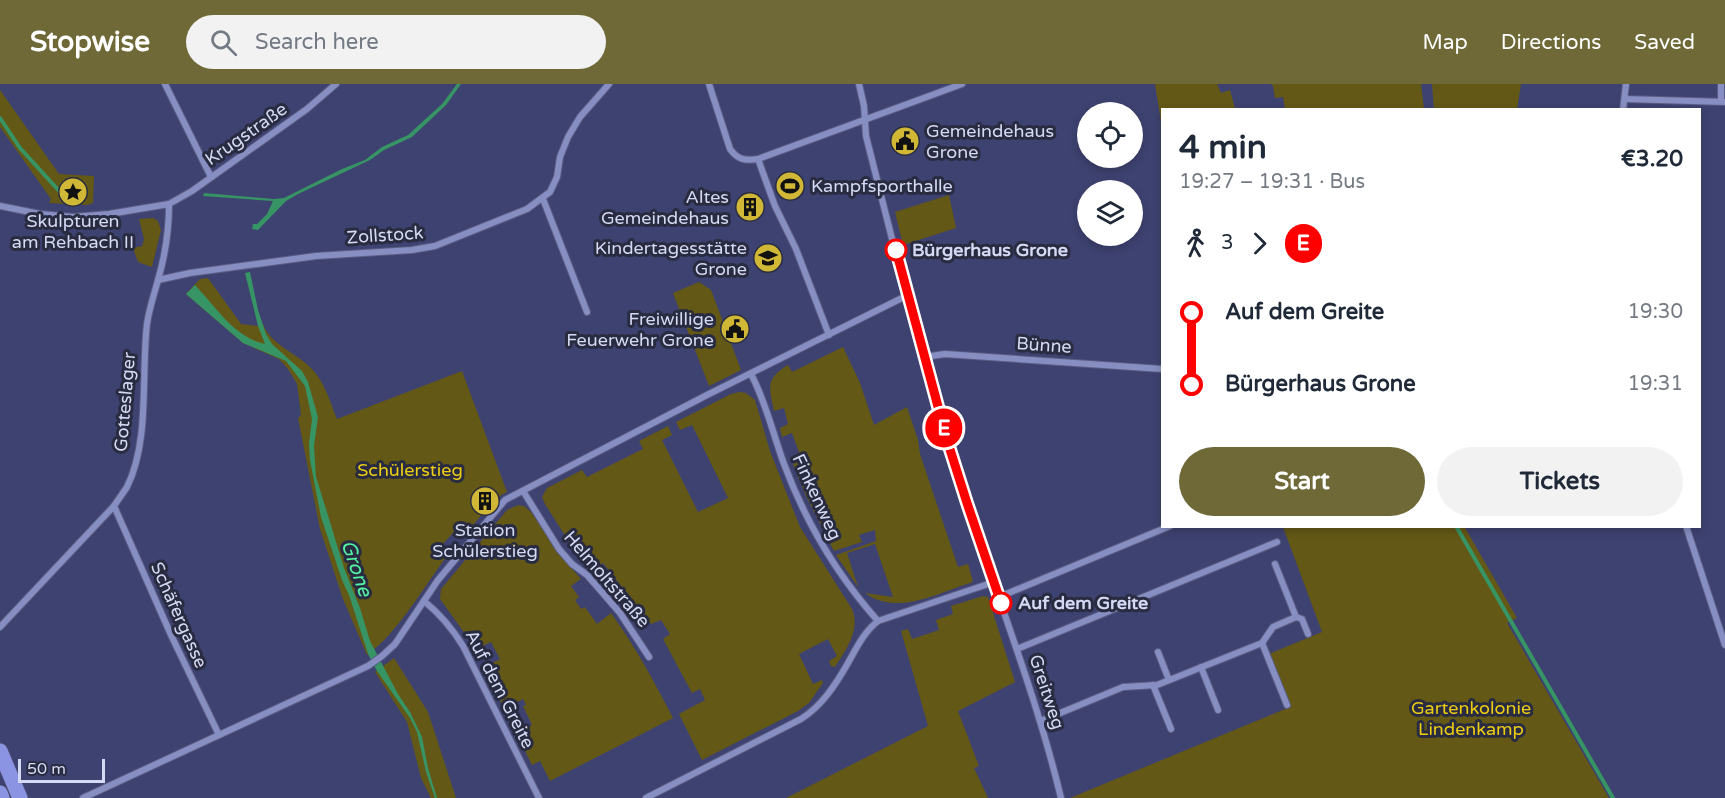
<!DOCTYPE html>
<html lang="en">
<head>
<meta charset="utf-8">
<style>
	body { margin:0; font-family:"Varela Round",sans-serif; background:#f2f2f3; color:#1f2937; height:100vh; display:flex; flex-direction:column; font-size:22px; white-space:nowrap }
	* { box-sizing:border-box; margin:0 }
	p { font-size:20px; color:#747a83 }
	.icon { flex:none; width:33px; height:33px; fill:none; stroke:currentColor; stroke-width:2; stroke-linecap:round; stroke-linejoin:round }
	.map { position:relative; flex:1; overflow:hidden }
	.side { position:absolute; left:1161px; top:24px; width:540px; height:420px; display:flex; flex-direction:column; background:#fff; border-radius:0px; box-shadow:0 3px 9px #0003 }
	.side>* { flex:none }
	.badge { padding:0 12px; border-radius:20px; font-size:21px; line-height:39px }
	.buttons { position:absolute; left:1077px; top:18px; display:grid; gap:12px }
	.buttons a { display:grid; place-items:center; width:66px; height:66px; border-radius:50%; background:#fff; box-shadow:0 3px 9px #0003; font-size:30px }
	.scale { position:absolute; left:18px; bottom:15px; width:87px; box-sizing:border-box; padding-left:6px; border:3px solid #d4d9f4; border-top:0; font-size:16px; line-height:21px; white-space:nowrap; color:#d4d9f4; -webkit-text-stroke:4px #292c40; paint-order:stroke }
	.map>.badge { position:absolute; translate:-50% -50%; box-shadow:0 0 0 3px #fff }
	.legs { display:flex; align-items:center; gap:9px; height:66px; padding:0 18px; font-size:20px }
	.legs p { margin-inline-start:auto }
	.overview { display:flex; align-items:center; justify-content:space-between; height:102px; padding:0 18px }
	h1 { font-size:33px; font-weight:700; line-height:45px }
	.primary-button { display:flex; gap:12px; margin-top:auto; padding:12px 18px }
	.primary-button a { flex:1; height:69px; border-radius:36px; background:#6f6937; color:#fff; font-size:24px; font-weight:700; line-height:69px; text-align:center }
	.primary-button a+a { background:#f2f2f3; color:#1f2937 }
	ul { padding:0 18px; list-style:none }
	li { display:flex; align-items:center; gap:21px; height:72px; font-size:22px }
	li i { display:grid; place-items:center; width:9px; height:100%; margin:0 8px; background:currentColor }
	li i::after { content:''; width:15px; height:15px; margin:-8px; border:4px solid; border-radius:50%; background:#fff }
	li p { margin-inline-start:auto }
	li:first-child i { background:linear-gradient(#0000 50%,currentColor 0) }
	li:last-child i { background:linear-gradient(currentColor 50%,#0000 0) }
	header { display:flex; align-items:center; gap:36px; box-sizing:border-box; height:84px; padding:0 30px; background:#6f6937; color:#fff }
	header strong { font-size:28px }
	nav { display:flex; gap:33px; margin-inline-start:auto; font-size:21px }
	.search { width:420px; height:54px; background:#f2f2f3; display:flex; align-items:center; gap:15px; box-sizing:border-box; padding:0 21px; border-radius:33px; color:#747a83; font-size:22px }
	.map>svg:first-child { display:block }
</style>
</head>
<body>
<header>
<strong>Stopwise</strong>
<div class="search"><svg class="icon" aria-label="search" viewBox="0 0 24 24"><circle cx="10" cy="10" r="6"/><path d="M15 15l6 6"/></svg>Search here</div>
<nav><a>Map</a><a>Directions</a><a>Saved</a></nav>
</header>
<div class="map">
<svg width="1725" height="714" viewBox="0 0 1725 714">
	<rect width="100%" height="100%" fill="#3e4270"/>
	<!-- green -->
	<g fill="#645816">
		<path d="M1155,0H1217L1221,9L1230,6L1235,25L1162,26V44Z"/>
		<path d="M1271,0H1421L1424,25H1285L1283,13L1275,14L1273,2Z"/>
		<path d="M1432,0H1521L1517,25L1434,26Z"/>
		<path d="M0,6L59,90L94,92L93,119L87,121L49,119L51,115L0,43Z"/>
		<path d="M949,111L956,144L903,161L895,128Z"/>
		<path d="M153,134L158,137L161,146L152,183L138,178L133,164L142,162L144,155L139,135Z"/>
		<path d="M208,194L241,240L258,242L263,240C270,260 296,269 311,284C325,298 330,318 337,335L462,287L507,408L496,414L469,446L461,440L442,461L449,469C425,501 398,549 367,571L343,515L320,445L298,334L301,331L297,300L288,285L279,275L243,259L186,210L200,195Z"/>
		<path d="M699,198L711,206L741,286L709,302L673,209Z"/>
		<path d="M843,263L860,299L874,341L907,323L918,356L920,370L958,483L968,480L973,498C939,508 898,533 865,509L893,513L875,460L847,469L858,503L836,471L876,457L875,446L859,451L862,458L834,467L806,412L793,380L802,376L792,349L782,353L780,344L788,340L784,324L774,327C769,303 765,295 788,281L792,288Z"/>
		<path d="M740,308L746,309L755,316L770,367L800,443L852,525C861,546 846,566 835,583L831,582L829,577L837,572L828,555L799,570L813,600L822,596L823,599L809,619L798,627L702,676L679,630L705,616L700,605L692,609L663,555L670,550L661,536L651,540L603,479L597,482L587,470L581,473L571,461L545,420L542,413L547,404L582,386L587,393L643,365L639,357L668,342L672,351L662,356L698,428L728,414L692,341L680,346L676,338L731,310Z"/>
		<path d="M518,421L524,422L531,428L559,470L581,495L571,502L579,513L575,516L581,525L585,523L597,540L611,529C635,562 654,597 673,634L550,697L540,677L532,681L516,649L532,641L523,622L526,621L523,615L504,625L484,584L500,575L491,558L476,565L440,515L441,505L507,426Z"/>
		<path d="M1464,442L1517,534L1507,539L1609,714H1070L1290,623L1269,570L1322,548L1283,443Z"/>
		<path d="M983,512L988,513L1015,598L958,627L979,682L974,684L988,714H786L928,642L901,547L908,545L912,555L939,546L936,536L953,530L951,522Z"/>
		<path d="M394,574L428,628L456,714H431L421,694L407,638L375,588Z"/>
	</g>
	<!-- water -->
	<g fill="#379465">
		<path d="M457,0H461L446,21L412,53L384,66L370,76L298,110L286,117L258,146L252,145L253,140H257L267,130L273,117L203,112L204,109L274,115L284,114L342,85L365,76L382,63L408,51L442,20Z"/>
		<path d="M250,188L258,226L266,250L272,260L302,287L308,298L318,333L314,362L316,393L326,425L344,484L360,524L370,557L398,610L410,628L422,653L428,684L437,714H435L426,688L417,648L410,634L377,587L368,570L349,511L342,496L321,433L310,376L309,360L312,335L305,302L286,277L243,259L186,210L195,201C215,222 235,254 265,260L258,242L245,189Z"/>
	</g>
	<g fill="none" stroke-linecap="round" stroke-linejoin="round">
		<!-- stream -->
		<g stroke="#379465" stroke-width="4">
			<path d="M0,34L20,64L61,109"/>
			<path d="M1456,442L1613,714"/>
		</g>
		<!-- minor casing -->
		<g stroke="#5a5d83" stroke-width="8">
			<g id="minor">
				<path d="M165,0L211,93"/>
				<path d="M709,0L730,65C738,76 745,77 758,75L962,0"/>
				<path d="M859,0L864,22L866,52C897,174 927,299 967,420C999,518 1037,614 1061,714"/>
				<path d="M1625,15L1725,18"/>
				<path d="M1721,17V0"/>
				<path d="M1623,26L1626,0"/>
				<path d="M758,75L775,122L796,165L829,251"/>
				<path d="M543,115L587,228"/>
				<path d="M0,122L40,130L73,133L109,130L169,120L192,107L307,25L336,0"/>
				<path d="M158,196L190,189L316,172L412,166L435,162L527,125L550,108L557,93L560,73L568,53L580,33L609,0"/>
				<path d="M924,273L945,270L1162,285"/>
				<path d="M751,290C766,318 773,350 784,380C806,439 837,491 878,537"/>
				<path d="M523,407L559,465L572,480L587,491L620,529L649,573"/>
				<path d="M114,422L171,551L219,651"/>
				<path d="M1686,442L1725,561"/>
				<path d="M999,513L1170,442"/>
				<path d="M424,517C440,530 452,544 463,562L539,714"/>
				<path d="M1296,533L1302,535L1308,550"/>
				<path d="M0,543L114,422C118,416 123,409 127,403C150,357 141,291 147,240C149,225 154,211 158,196C165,172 169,145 169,120"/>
				<path d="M1262,559L1287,621"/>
				<path d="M1017,565L1277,458"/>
				<path d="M1158,568L1169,596"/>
				<path d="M1201,583L1218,626"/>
				<path d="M1153,601L1171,645"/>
				<path d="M1041,637L1123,603L1157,601L1262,559L1273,543L1296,533L1275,480"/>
				<path d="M83,714L368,582L382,572L395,560L438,496L505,416L707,311L908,211"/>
				<path d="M646,714L801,635C822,622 836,600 848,579C857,563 864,548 878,537L994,498"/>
			</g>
		</g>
		<!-- primary casing -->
		<g stroke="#5a5d83" stroke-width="16">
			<g id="primary">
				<path d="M0,667L20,714"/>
				<path d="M0,709L2,714"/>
			</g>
		</g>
		<!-- minor -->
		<use href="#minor" stroke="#878fc2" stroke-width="6"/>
		<!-- primary -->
		<use href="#primary" stroke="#8b94e2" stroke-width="15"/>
	</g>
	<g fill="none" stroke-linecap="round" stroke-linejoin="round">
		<!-- line-1 casing -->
		<g stroke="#fff" stroke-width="14">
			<path id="line-1" d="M896,166L947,356L967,419L1001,519"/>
		</g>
		<!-- line-1 -->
		<use href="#line-1" stroke="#f00" stroke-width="9"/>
	</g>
	<!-- icons -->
	<defs>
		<g id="civic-disc" transform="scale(1.5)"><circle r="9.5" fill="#d0b736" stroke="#292c40"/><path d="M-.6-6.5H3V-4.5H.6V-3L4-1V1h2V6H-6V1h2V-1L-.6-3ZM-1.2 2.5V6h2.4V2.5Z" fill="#111"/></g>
		<g id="stadium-disc" transform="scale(1.5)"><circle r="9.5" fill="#d0b736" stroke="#292c40"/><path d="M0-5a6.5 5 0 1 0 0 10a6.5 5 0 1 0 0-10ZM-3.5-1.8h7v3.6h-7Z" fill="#111"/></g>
		<g id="sight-disc" transform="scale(1.5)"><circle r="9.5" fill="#d0b736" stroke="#292c40"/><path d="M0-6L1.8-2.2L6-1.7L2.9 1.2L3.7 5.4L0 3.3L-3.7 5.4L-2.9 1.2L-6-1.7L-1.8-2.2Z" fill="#111"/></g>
		<g id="building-disc" transform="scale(1.5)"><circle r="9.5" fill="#d0b736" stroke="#292c40"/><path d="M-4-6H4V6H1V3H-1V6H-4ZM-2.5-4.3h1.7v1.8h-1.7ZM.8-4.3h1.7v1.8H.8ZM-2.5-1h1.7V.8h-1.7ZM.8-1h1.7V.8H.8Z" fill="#111"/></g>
		<g id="school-disc" transform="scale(1.5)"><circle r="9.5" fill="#d0b736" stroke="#292c40"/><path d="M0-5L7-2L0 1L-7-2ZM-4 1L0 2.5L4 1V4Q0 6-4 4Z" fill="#111"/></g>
	</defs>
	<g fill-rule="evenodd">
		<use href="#civic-disc" x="905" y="57"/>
		<use href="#stadium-disc" x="790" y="102"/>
		<use href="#sight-disc" x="73" y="108"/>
		<use href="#building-disc" x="750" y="123"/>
		<use href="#school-disc" x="768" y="174"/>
		<use href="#civic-disc" x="735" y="245"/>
		<use href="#building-disc" x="485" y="417"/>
	</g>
	<!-- markers -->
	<g fill="#fff" stroke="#f00" stroke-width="3">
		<circle cx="896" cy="166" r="10"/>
		<circle cx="1001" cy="519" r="10"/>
	</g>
	<g text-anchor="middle" stroke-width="6" stroke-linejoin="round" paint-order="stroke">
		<!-- poi labels -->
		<g font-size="18" fill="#d4d9f4" stroke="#292c40" text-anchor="end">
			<text x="926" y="53" text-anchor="start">Gemeindehaus<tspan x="926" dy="21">Grone</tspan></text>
			<text x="811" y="108" text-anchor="start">Kampfsporthalle</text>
			<text x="729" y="119">Altes<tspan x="729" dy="21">Gemeindehaus</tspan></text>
			<text x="73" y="143" text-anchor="middle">Skulpturen<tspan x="73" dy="21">am Rehbach II</tspan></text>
			<text x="747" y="170">Kindertagesstätte<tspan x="747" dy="21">Grone</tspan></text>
			<text x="714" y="241">Freiwillige<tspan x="714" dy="21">Feuerwehr Grone</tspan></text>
			<text x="485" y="452" text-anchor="middle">Station<tspan x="485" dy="21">Schülerstieg</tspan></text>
		</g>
		<!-- street labels -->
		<g font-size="18" fill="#d4d9f4" stroke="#292c40">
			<text transform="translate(246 50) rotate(-35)" y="6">Krugstraße</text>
			<text transform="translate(385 151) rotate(-4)" y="6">Zollstock</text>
			<text transform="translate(1044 261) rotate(4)" y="6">Bünne</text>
			<text transform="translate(125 318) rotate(-85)" y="6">Gotteslager</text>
			<text transform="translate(817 413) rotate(65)" y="6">Finkenweg</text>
			<text transform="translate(607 495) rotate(49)" y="6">Helmoltstraße</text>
			<text transform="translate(179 531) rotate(66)" y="6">Schäfergasse</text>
			<text transform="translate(500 605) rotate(63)" y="6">Auf dem Greite</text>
			<text transform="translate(1047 608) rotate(72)" y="6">Greitweg</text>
		</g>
		<!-- stop labels -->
		<g font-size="18" font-weight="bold" fill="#d4d9f4" stroke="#292c40" text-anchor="start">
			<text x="912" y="172">Bürgerhaus Grone</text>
			<text x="1018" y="525">Auf dem Greite</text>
		</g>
		<!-- park labels -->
		<g font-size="18" fill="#eccd13" stroke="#292c40">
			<text x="410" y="392">Schülerstieg</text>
			<text x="1471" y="630">Gartenkolonie<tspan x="1471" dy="21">Lindenkamp</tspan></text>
		</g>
		<!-- water labels -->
		<g font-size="20" font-style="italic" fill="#54f3a4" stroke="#292c40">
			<text transform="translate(357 484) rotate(71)" y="7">Grone</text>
		</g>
	</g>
</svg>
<div class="buttons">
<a><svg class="icon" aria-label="locate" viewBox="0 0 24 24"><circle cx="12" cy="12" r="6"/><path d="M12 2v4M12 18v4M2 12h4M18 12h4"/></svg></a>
<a><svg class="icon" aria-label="layers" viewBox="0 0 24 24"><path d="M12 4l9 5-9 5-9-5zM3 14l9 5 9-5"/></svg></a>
</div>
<div class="scale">50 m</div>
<b class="badge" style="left:944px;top:344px;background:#f00;color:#fff">E</b>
<section class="side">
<div class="overview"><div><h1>4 min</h1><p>19:27 – 19:31 · Bus</p></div><b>€3.20</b></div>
<div class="legs"><svg class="icon" aria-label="walk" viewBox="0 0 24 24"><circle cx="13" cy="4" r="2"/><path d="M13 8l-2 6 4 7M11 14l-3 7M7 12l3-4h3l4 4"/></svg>3<svg class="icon" aria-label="forward" viewBox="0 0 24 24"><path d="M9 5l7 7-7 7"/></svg><b class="badge" style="background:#f00;color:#fff">E</b></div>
<ul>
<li><i style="color:#f00"></i><b>Auf dem Greite</b><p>19:30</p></li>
<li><i style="color:#f00"></i><b>Bürgerhaus Grone</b><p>19:31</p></li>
</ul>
<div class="primary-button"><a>Start</a><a>Tickets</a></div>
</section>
</div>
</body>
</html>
